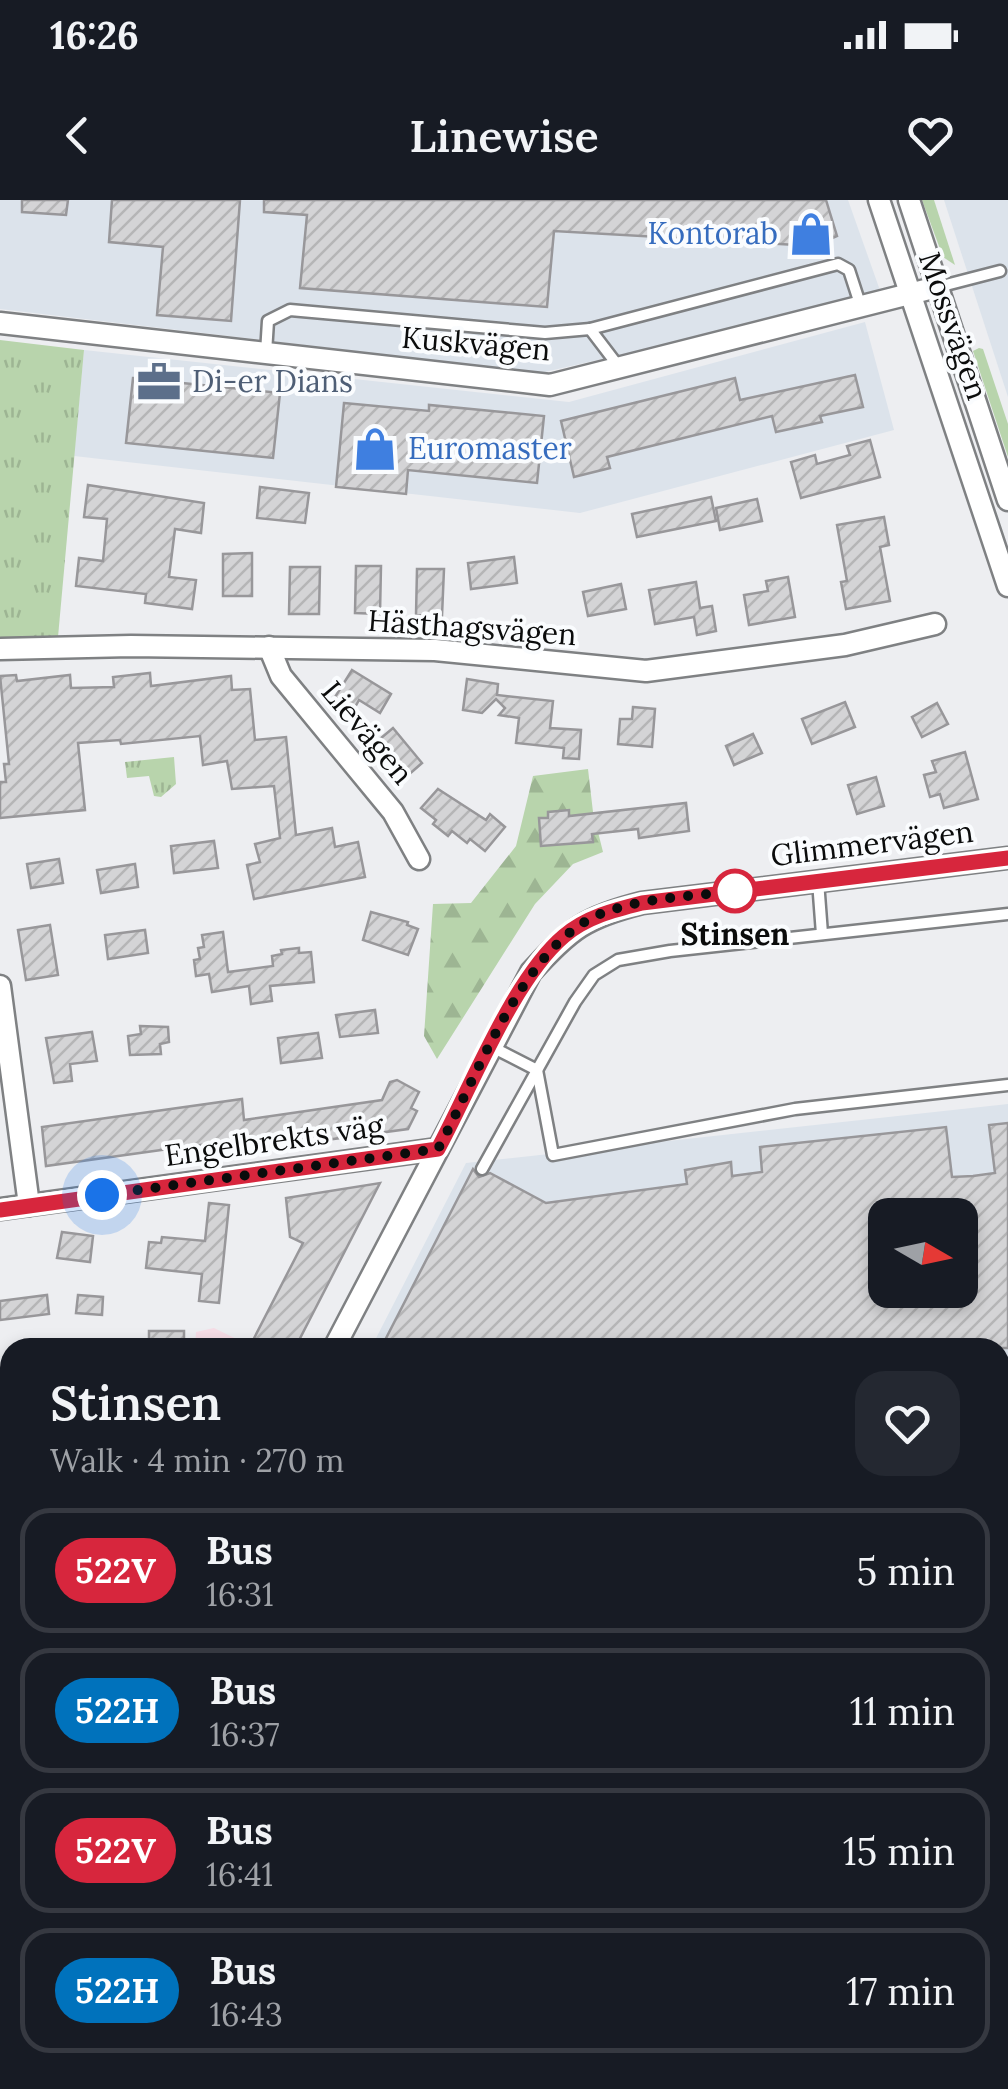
<!DOCTYPE html>
<html lang="en">
<head>
<meta charset="utf-8">
<style>
	body { margin:0; font-family:Lora,serif; background:#242831; color:#f1f3f6; height:100vh; display:flex; flex-direction:column; font-size:38px; white-space:nowrap }
	* { box-sizing:border-box; margin:0 }
	p { font-size:32px; color:#9ea1a6 }
	.icon { flex:none; width:55px; height:55px; fill:none; stroke:currentColor; stroke-width:2; stroke-linecap:round; stroke-linejoin:round }
	.map { position:relative; flex:1; overflow:hidden }
	.panel { position:absolute; left:0px; top:1138px; width:1010px; height:752px; display:flex; flex-direction:column; background:#171b24; border-radius:30px 30px 0 0; box-shadow:0 5px 15px #0003 }
	.panel>* { flex:none }
	.badge { padding:0 20px; border-radius:32px; font-size:35px; line-height:65px }
	.needle { width:65px; rotate:99deg }
	.fabs { position:absolute; left:868px; top:998px; display:grid; gap:20px }
	.fabs a { display:grid; place-items:center; width:110px; height:110px; border-radius:20px; background:#171b24; box-shadow:0 5px 15px #0003; font-size:50px }
	.you { position:absolute; width:50px; height:50px; margin:-25px; border:8px solid #fff; border-radius:50%; background:#1a73e8; box-shadow:0 0 0 15px #1a73e833 }
	.map>.badge { position:absolute; translate:-50% -50%; box-shadow:0 0 0 5px #fff }
	.round { display:grid; place-items:center; flex:none; width:105px; height:105px; border-radius:30px; background:#242831 }
	.head { display:flex; align-items:center; justify-content:space-between; height:170px; padding:0 50px }
	h1 { font-size:48px; font-weight:600; line-height:75px }
	ul { padding:0; list-style:none }
	li { display:flex; align-items:center; gap:30px; height:125px; margin:0 20px 15px; padding:0 30px; border:5px solid #363941; border-radius:30px }
	li div { flex:1 }
	li b { display:block; font-size:38px }
	li em { font-style:normal }
	li .badge { min-width:110px; font-weight:700; text-align:center }
	.status { display:flex; justify-content:space-between; align-items:center; height:70px; padding:0 50px; background:#171b24; direction:ltr }
	.status svg { height:28px; fill:currentColor }
	header { display:flex; justify-content:space-between; align-items:center; height:130px; padding:0 50px; background:#171b24; font-size:45px; font-weight:600 }
	.map>svg:first-child { display:block }
</style>
</head>
<body>
<div class="status"><b>16:26</b><svg viewBox="0 0 49 12"><path d="M0 12V9h3v3zM5 12V6h3v6zM10 12V3h3v9zM15 12V0h3v12zM26 1h20v11H26zM47 4h2v5h-2z"/></svg></div>
<header><svg class="icon" aria-label="back" viewBox="0 0 24 24"><path d="M15 5l-7 7 7 7"/></svg>Linewise<svg class="icon" aria-label="heart" viewBox="0 0 24 24"><path d="M12 20l-8-8c-3-5 5-10 8-4 3-6 11-1 8 4z"/></svg></header>
<div class="map">
<svg width="1008" height="1889" viewBox="0 0 1008 1889">
	<defs>
		<pattern id="industrial-grid" width="8" height="8" patternUnits="userSpaceOnUse" patternTransform="scale(2.5)"><rect width="8" height="8" fill="#dce3eb"/><path d="M0 4h8M4 0v8" fill="none" stroke="#bbc2c8"/></pattern>
		<pattern id="forest-firs" width="22" height="20" patternUnits="userSpaceOnUse" patternTransform="scale(2.5)"><rect width="22" height="20" fill="#b8d4ac"/><path d="M5 1l3.5 6h-7zM16 11l3.5 6h-7z" fill="#9db593"/></pattern>
		<pattern id="park-tufts" width="24" height="20" patternUnits="userSpaceOnUse" patternTransform="scale(2.5)"><rect width="24" height="20" fill="#b8d4ac"/><path d="M3 7l-1-3M5 7V3M7 7l1-3M15 17l-1-3M17 17v-4M19 17l1-3" fill="none" stroke="#9db593"/></pattern>
		<pattern id="building-hatch" width="6" height="6" patternUnits="userSpaceOnUse" patternTransform="scale(2.5)"><rect width="6" height="6" fill="#d4d4d6"/><path d="M-1 1l2-2M0 6l6-6M5 7l2-2" fill="none" stroke="#b5b5b6"/></pattern>
	</defs>
	<rect width="100%" height="100%" fill="#edeef1"/>
	<!-- built -->
	<g fill="#dce3eb" fill-rule="evenodd">
		<path d="M0,0H848L882,96L540,173L0,109Z"/>
		<path d="M944,0H1008V197Z"/>
		<path d="M865,122L894,230L580,313L74,256L84,150L569,202Z"/>
		<path d="M1008,904V1271L1000,1274V1148H371L466,963ZM885,1015H960V1090H885Z"/>
		<path d="M1008,1279V1383L1000,1386V1282Z"/>
		<path d="M10,1617V1707L0,1711V1620Z"/>
	</g>
	<!-- industrial -->
	<path fill="url(#industrial-grid)" d="M0,1329H10V1610L0,1614Z"/>
	<!-- education -->
	<path fill="#f6dde6" d="M214,1128L253,1147L195,1148L196,1132Z"/>
	<!-- grass -->
	<g fill="#b8d4ac">
		<path d="M922,0H934L955,65L943,57Z"/>
		<path d="M979,148L983,149L1008,224V257L973,151Z"/>
	</g>
	<!-- forest -->
	<path fill="url(#forest-firs)" d="M588,569L593,612L603,652L573,664L535,704L437,859L424,836L433,704L471,703L516,646L533,576Z"/>
	<!-- park -->
	<g fill="url(#park-tufts)">
		<path d="M0,140L84,150L58,437L0,441Z"/>
		<path d="M174,557L176,584L161,597L154,596L149,576L127,578L125,562Z"/>
	</g>
	<!-- building -->
	<g fill="url(#building-hatch)" stroke="#98979a" stroke-width="2.5" fill-rule="evenodd">
		<path d="M22,0H68L66,15L22,12Z"/>
		<path d="M112,0H240L231,121L157,115L163,47L109,42Z"/>
		<path d="M264,0H826L837,36L814,46L554,31L547,107L300,88L307,15L264,12Z"/>
		<path d="M855,175L863,207L820,216L822,222L776,232L772,216L607,257L610,268L574,277L561,221L735,178L740,200Z"/>
		<path d="M133,178L280,193L273,258L126,243Z"/>
		<path d="M344,203L429,211V205L544,216L537,283L408,270L406,294L336,287Z"/>
		<path d="M870,240L880,277L801,298L791,262L815,255L817,264L850,255L847,246Z"/>
		<path d="M88,285L204,303L201,333L175,329L169,377L196,380L192,409L145,403L146,394L76,386L79,358L103,361L107,319L84,317Z"/>
		<path d="M260,287L309,293L305,323L257,318Z"/>
		<path d="M711,297L716,321L637,337L632,314Z"/>
		<path d="M757,299L762,321L720,330L716,308Z"/>
		<path d="M884,317L889,345L880,347L890,401L846,409L841,382L847,381L837,325Z"/>
		<path d="M252,353V396H223V354Z"/>
		<path d="M514,357L517,383L471,389L468,363Z"/>
		<path d="M356,366H381L380,414L355,413Z"/>
		<path d="M290,367H320L319,414H289Z"/>
		<path d="M417,369H444L442,416L416,415Z"/>
		<path d="M788,377L795,417L749,425L744,395L768,391L766,381Z"/>
		<path d="M696,382L700,408L712,406L716,431L697,435L694,417L655,424L649,390Z"/>
		<path d="M621,384L626,409L588,416L583,392Z"/>
		<path d="M352,470L391,494L380,513L359,500L354,509L335,497Z"/>
		<path d="M150,473L151,486L231,476L232,490L250,489L255,540L286,537L296,635L332,628L335,647L358,642L365,677L254,699L247,665L260,662L255,644L280,638L274,586L232,589L227,561L203,565L200,536L121,544L120,540L78,543L85,610L0,618V582H6L4,564H9L0,476L16,475L17,481L70,475L71,488L114,487L113,477Z"/>
		<path d="M467,479L498,484L497,495L553,501L550,528L581,530L579,559L563,558L564,548L516,543L519,518L499,515L505,508L496,499L482,513L463,510Z"/>
		<path d="M845,502L855,527L812,544L802,519Z"/>
		<path d="M937,503L948,524L922,537L912,517Z"/>
		<path d="M633,507L655,509L652,547L618,544L620,519H632Z"/>
		<path d="M393,528L422,563L398,584L368,549Z"/>
		<path d="M753,534L762,553L734,565L726,546Z"/>
		<path d="M965,552L978,599L944,608L940,594L930,597L924,575L936,572L932,561Z"/>
		<path d="M876,577L884,606L857,614L848,585Z"/>
		<path d="M438,589L486,620L490,614L505,627L485,651L470,639L467,643L452,631L448,636L433,624L436,620L421,608Z"/>
		<path d="M686,603L689,631L639,638L638,629L592,634L593,642L541,646L539,618H548V612L569,610V616Z"/>
		<path d="M214,641L218,668L174,673L171,646Z"/>
		<path d="M59,659L63,683L31,688L27,664Z"/>
		<path d="M135,664L138,687L101,693L97,670Z"/>
		<path d="M371,712L408,722L407,725L418,729L408,755L363,740Z"/>
		<path d="M50,725L58,775L26,780L18,730Z"/>
		<path d="M145,730L148,753L108,759L105,735Z"/>
		<path d="M223,732L228,772L273,766L272,756L282,754L281,750L299,748V753L311,752L314,782L270,786L272,801L251,804L249,786L212,792L209,774L196,776L194,760L200,759L198,748L204,747L202,735Z"/>
		<path d="M375,810L378,833L340,837L336,815Z"/>
		<path d="M140,826L168,827L169,842L160,844L161,854L130,855L128,836L141,834Z"/>
		<path d="M92,832L97,861L70,864L72,881L54,883L46,838Z"/>
		<path d="M318,833L322,858L281,863L278,838Z"/>
		<path d="M397,880L419,892L411,908L417,911L408,929L273,947L271,938L190,946L46,966L42,927L242,899L244,920L382,900L390,882Z"/>
		<path d="M1008,923V1148H381L473,969L479,977L490,973L546,1003L687,984L685,970L731,962L732,976L762,972L760,947L946,927L952,977L973,976L995,973L989,925ZM885,1015H960V1090H885Z"/>
		<path d="M380,983L295,1148H249L303,1043L290,1037L286,998Z"/>
		<path d="M209,1003L229,1005L219,1103L199,1101L202,1074L146,1068L149,1042L161,1043L162,1037L205,1041Z"/>
		<path d="M62,1032L93,1036L90,1062L57,1058Z"/>
		<path d="M47,1095L49,1114L0,1120V1101Z"/>
		<path d="M78,1095L103,1097L102,1115L76,1113Z"/>
		<rect x="149" y="1131" width="35" height="17"/>
	</g>
	<g fill="none" stroke-linecap="round" stroke-linejoin="round">
		<!-- service casing -->
		<g stroke="#7f8183" stroke-width="15">
			<g id="service">
				<path d="M938,87L1000,71"/>
				<path d="M266,153L268,121L290,110L545,133L590,129"/>
				<path d="M619,167L590,129L838,64L849,70L861,107"/>
				<path d="M818,681L822,734"/>
				<path d="M492,847L537,870L553,955L795,909L1008,885"/>
				<path d="M482,969L575,802L594,775L618,760L670,751L1008,714"/>
				<path d="M1000,1250L1008,1246"/>
			</g>
		</g>
		<!-- minor casing -->
		<g stroke="#7f8183" stroke-width="25">
			<g id="minor">
				<path d="M879,0L1008,386"/>
				<path d="M909,0L1008,300"/>
				<path d="M0,123L550,185L937,87"/>
				<path d="M269,447L281,476L393,612L419,659"/>
				<path d="M0,449L131,446L435,450L646,471L845,445L935,424"/>
				<path d="M0,786L29,1005"/>
				<path d="M0,1009L438,949"/>
				<path d="M334,1148L531,772C570,729 586,717 642,703L1008,658"/>
				<path d="M0,1304L10,1302"/>
				<path d="M1000,1422L1008,1420"/>
				<path d="M1000,1687L1008,1684"/>
				<path d="M0,1812L10,1809"/>
				<path d="M860,1889L862,1880"/>
			</g>
		</g>
		<!-- service -->
		<use href="#service" stroke="#fff" stroke-width="10"/>
		<!-- minor -->
		<use href="#minor" stroke="#fff" stroke-width="20"/>
		<!-- rail -->
		<g stroke="#505152" stroke-width="6" stroke-dasharray="12 12" stroke-linecap="butt">
			<path d="M1000,1292L1008,1289"/>
			<path d="M1000,1353L1008,1350"/>
			<path d="M0,1646L10,1643"/>
			<path d="M0,1702L10,1698"/>
		</g>
	</g>
	<g fill="none" stroke-linecap="round" stroke-linejoin="round">
		<!-- line casing -->
		<g stroke="#fff" stroke-width="22">
			<path id="line" d="M0,1010L438,949C471,888 513,779 564,736C586,717 614,710 642,703L1008,658"/>
		</g>
		<!-- line -->
		<use href="#line" stroke="#d7263d" stroke-width="15"/>
		<!-- walk -->
		<path stroke="#0b0c0c" stroke-width="10" stroke-dasharray="0 18" d="M102,995L438,949C477,878 524,742 603,713C648,696 700,696 748,690L735,691"/>
	</g>
	<!-- icons -->
	<defs>
		<g id="shop-bare" transform="scale(3.45)"><path d="M-5-2.5h2.3a2.7 3.5 0 0 1 5.4 0H5L5.5 6h-11ZM-1.5-2.5h3a1.5 2.3 0 0 0-3 0Z" fill="#3f7fe0" stroke="#fafcfe" stroke-width="2.5" paint-order="stroke"/></g>
		<g id="office-bare" transform="scale(3.45)"><path d="M-6-3h4V-5.5h4V-3h4V5H-6ZM-1-4.5V-3h2v-1.5ZM-6 0V1H6V0Z" fill="#5c6f8a" stroke="#fafcfe" stroke-width="2.5" paint-order="stroke"/></g>
	</defs>
	<g fill-rule="evenodd">
		<use href="#shop-bare" x="811" y="34"/>
		<use href="#office-bare" x="159" y="182"/>
		<use href="#shop-bare" x="375" y="249"/>
	</g>
	<!-- markers -->
	<circle fill="#fff" stroke="#d7263d" stroke-width="5" cx="735" cy="691" r="20"/>
	<g text-anchor="middle" stroke-width="8" stroke-linejoin="round" paint-order="stroke">
		<!-- shop labels -->
		<g font-size="30" fill="#366cbe" stroke="#fafcfe" text-anchor="end">
			<text x="778" y="44">Kontorab</text>
			<text x="408" y="259" text-anchor="start">Euromaster</text>
		</g>
		<!-- street labels -->
		<g font-size="30" fill="#0b0c0c" stroke="#fafcfe">
			<text transform="translate(953 126) rotate(71)" y="10">Mossvägen</text>
			<text transform="translate(476 144) rotate(5)" y="10">Kuskvägen</text>
			<text transform="translate(472 428) rotate(4)" y="10">Hästhagsvägen</text>
			<text transform="translate(367 533) rotate(50)" y="10">Lievägen</text>
			<text transform="translate(872 644) rotate(-7)" y="10">Glimmervägen</text>
			<text transform="translate(274 941) rotate(-8)" y="10">Engelbrekts väg</text>
		</g>
		<!-- service labels -->
		<g font-size="30" fill="#4e5e75" stroke="#fafcfe" text-anchor="start">
			<text x="192" y="192">Di-er Dians</text>
		</g>
		<!-- stop labels -->
		<g font-size="30" font-weight="bold" fill="#0b0c0c" stroke="#fafcfe">
			<text x="735" y="745">Stinsen</text>
		</g>
	</g>
</svg>
<div class="fabs">
<a><svg class="needle" viewBox="-14 -14 28 28"><path d="M0-13l5 13h-10z" fill="#e53935"/><path d="M0 13l5-13h-10z" fill="#9ea1a6"/></svg></a>
</div>
<div class="you" style="left:102px;top:995px"></div>
<section class="panel">
<div class="head"><div><h1>Stinsen</h1><p>Walk · 4 min · 270 m</p></div><a class="round"><svg class="icon" aria-label="heart" viewBox="0 0 24 24"><path d="M12 20l-8-8c-3-5 5-10 8-4 3-6 11-1 8 4z"/></svg></a></div>
<ul>
<li><span class="badge" style="background:#d7263d;color:#fff">522V</span><div><b>Bus</b><p>16:31</p></div><em>5 min</em></li>
<li><span class="badge" style="background:#0072bc;color:#fff">522H</span><div><b>Bus</b><p>16:37</p></div><em>11 min</em></li>
<li><span class="badge" style="background:#d7263d;color:#fff">522V</span><div><b>Bus</b><p>16:41</p></div><em>15 min</em></li>
<li><span class="badge" style="background:#0072bc;color:#fff">522H</span><div><b>Bus</b><p>16:43</p></div><em>17 min</em></li>
</ul>
</section>
</div>
</body>
</html>
